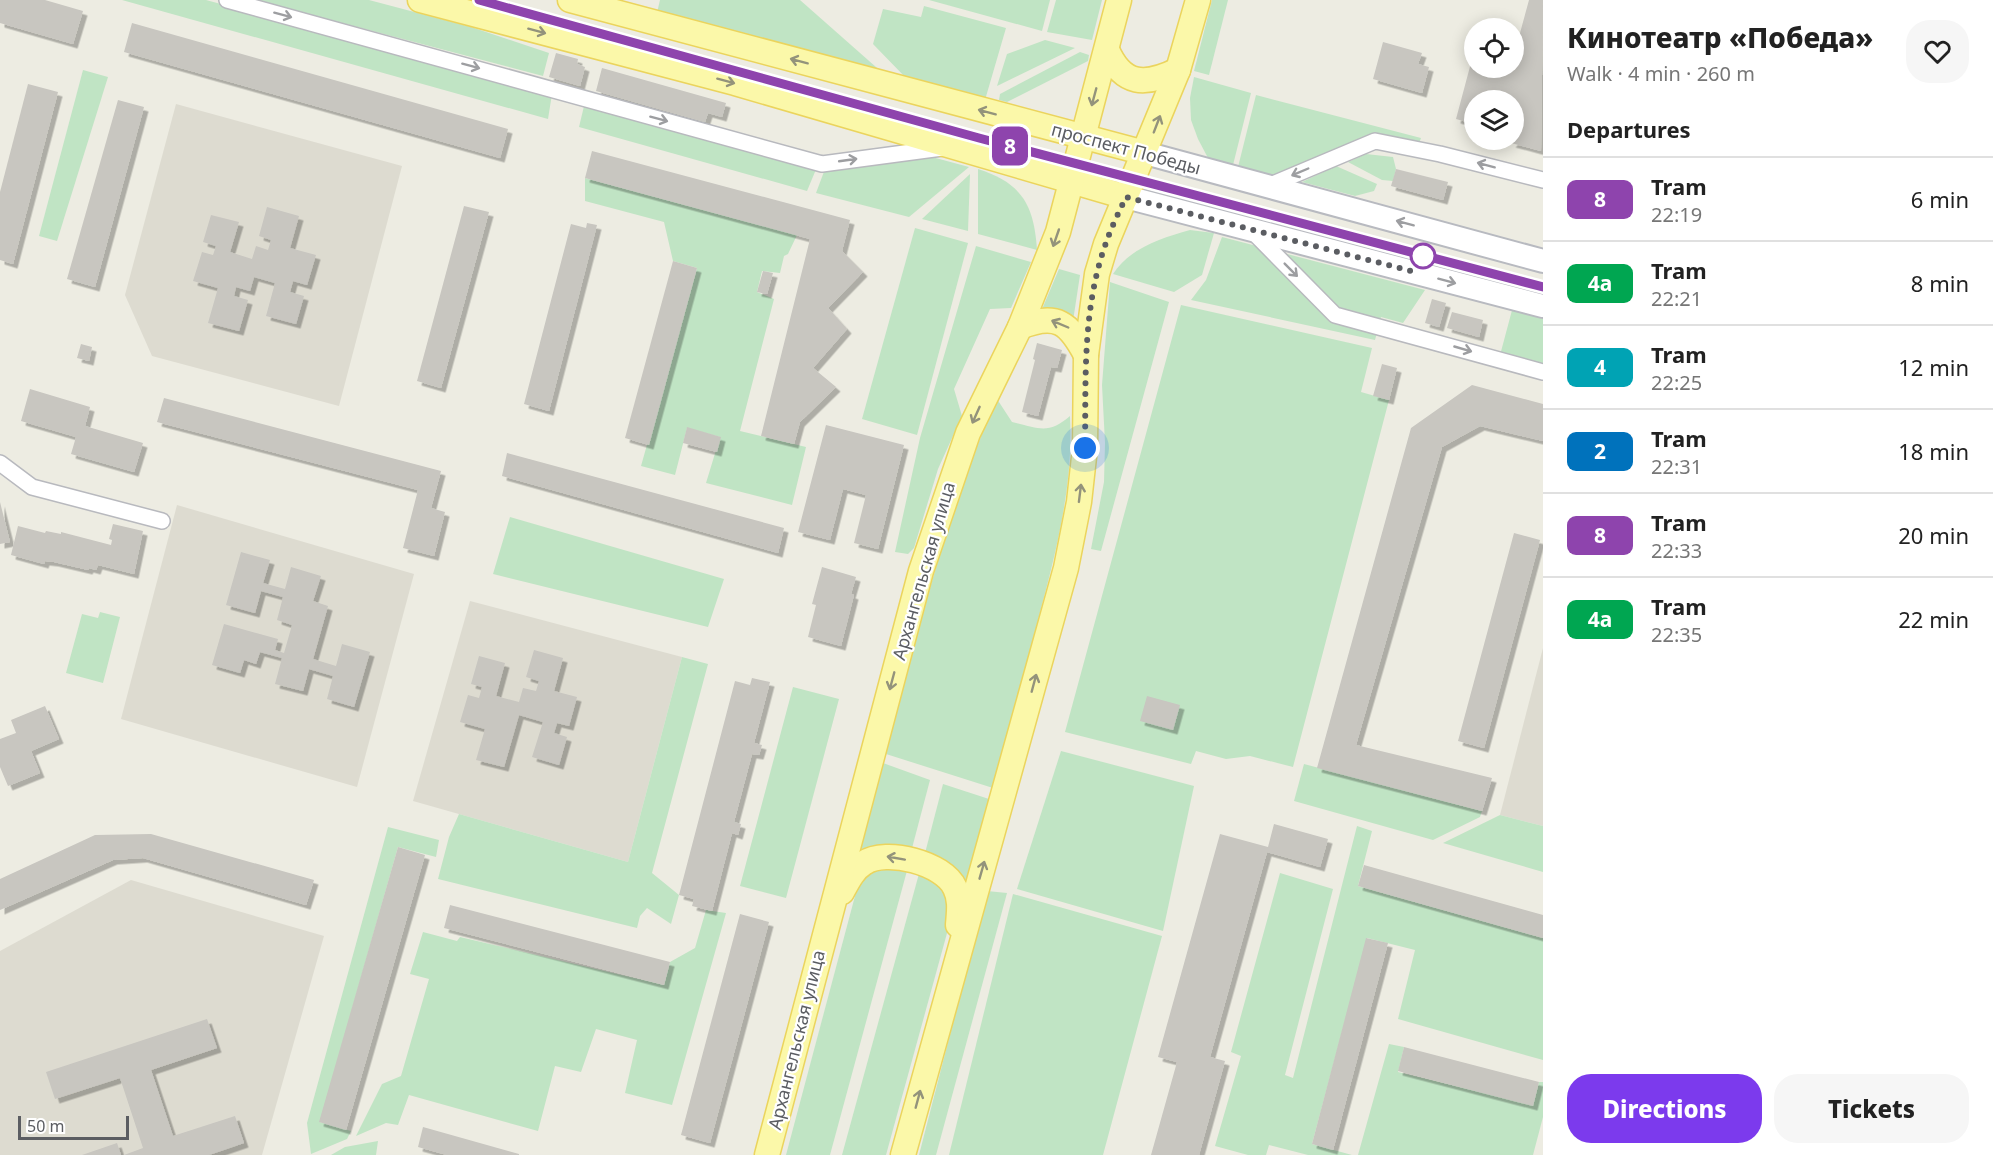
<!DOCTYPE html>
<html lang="en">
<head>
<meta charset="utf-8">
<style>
	body { margin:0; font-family:"Noto Sans",sans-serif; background:#f6f6f6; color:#222; height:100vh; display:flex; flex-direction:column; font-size:22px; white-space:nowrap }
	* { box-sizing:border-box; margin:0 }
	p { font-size:20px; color:#767676 }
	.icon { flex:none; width:33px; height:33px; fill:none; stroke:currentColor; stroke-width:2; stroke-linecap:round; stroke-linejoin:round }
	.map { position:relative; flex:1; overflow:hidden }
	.panel { display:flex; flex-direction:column; background:#fff; width:450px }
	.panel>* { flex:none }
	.badge { padding:0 12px; border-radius:9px; font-size:21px; line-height:39px }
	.fabs { position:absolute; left:1464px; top:18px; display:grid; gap:12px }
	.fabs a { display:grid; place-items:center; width:60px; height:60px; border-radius:50%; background:#fff; box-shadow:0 3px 15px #0003; font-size:30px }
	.scale { position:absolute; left:18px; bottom:15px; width:111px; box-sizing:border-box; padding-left:6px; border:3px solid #5b5d62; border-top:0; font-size:16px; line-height:21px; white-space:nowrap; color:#5b5d62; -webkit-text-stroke:4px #fff; paint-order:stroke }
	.you { position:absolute; width:30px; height:30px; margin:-15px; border:4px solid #fff; border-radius:50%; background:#1a73e8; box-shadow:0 0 0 9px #1a73e833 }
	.map>.badge { position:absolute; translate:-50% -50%; box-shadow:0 0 0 3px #fff }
	h2 { padding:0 24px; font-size:22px; line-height:54px }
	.round { display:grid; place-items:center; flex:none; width:63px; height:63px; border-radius:24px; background:#f6f6f6 }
	.overview { display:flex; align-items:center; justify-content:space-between; height:102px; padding:0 24px }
	h1 { font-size:28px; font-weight:800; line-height:45px }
	.button { display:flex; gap:12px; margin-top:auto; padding:12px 24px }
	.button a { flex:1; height:69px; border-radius:24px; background:#7c3aed; color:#fff; font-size:24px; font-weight:800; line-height:69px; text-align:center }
	.button a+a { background:#f6f6f6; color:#222 }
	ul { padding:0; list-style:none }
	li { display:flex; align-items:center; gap:18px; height:84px; padding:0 24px; border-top:2px solid #e0e0e0 }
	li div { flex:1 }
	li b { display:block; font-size:22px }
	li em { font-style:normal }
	li .badge { min-width:66px; font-weight:700; text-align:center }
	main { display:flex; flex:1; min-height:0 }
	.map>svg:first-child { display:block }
</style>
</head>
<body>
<main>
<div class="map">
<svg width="1543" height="1155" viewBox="0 0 1543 1155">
	<defs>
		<filter id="shadow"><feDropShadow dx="4.5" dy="4.5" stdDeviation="0" flood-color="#0004"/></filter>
	</defs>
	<rect width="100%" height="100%" fill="#edece2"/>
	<!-- education -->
	<g fill="#dddbd0">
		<path d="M176,104L402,166L339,406L152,356L125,295Z"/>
		<path d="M177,505L414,574L357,787L121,719Z"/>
		<path d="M470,601L682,657L628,862L413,801Z"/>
		<path d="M1543,648V826L1500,815Z"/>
		<path d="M131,880L324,936L262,1155H0V951Z"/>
	</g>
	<!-- green -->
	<g fill="#c0e4c4">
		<path d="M122,0H206L552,94L548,119Z"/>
		<path d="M255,0H369L471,27L549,53L543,76Z"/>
		<path d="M660,0H800L885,75L656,17Z"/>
		<path d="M929,0H1050L1042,31Z"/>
		<path d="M1056,0H1102L1092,40L1047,32Z"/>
		<path d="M1212,0H1228L1209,75L1194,71Z"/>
		<path d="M924,6L1006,28L985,100L906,78L873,44L883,9L921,17Z"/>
		<path d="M1045,40L1075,48L997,86L1007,54Z"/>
		<path d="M1080,52L1089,55L1088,61L1007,102L999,100L1000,94Z"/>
		<path d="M83,70L108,77L57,241L39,236Z"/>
		<path d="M1194,77L1251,93L1232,169L1208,158L1198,139L1191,120L1190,98Z"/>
		<path d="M1256,95L1421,138L1417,149L1375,141L1274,179L1237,171Z"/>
		<path d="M585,102L817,167L807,191L579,127Z"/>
		<path d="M1366,154L1393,157L1396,169L1393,181L1382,180L1348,162Z"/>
		<path d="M932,157L969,167L909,217L816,193L825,169Z"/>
		<path d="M1336,166L1377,184L1374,191L1355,196L1302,182Z"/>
		<path d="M978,169C1022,183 1034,205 1037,250L978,234Z"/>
		<path d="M970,174L968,231L922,219Z"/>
		<path d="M585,178L797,235L788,254L784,256L780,273L762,271L757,292L774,299L740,431L806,447L792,505L706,483L720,437L687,428L675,475L641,466L697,268L673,261L664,222L585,201Z"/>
		<path d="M915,228L968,243L917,435L862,419Z"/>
		<path d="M1190,230L1214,233L1202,275L1174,292L1113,274C1130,248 1161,238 1190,230Z"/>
		<path d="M1222,237L1425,290L1403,323L1381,317L1375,340L1191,300L1206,280Z"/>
		<path d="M976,246L1031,262L1011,308L990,309L954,389L962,416L938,469L914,548L908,554L895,552L920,438Z"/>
		<path d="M1059,269L1080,275L1073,321L1040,314Z"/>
		<path d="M1110,282L1169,302L1101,551L1091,549L1104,482L1105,443L1102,385Z"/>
		<path d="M1515,299L1543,306V372L1499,359Z"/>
		<path d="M1181,305L1372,348L1361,392L1389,400L1293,767L1250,756L1226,759L1196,751L1191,764L1065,732Z"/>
		<path d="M997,399L1012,422C1039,428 1048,435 1070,416C1074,488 1054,559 1036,628C1021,681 1007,735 993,788L886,754C918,634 945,513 997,399Z"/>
		<path d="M510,517L724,579L708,627L493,574Z"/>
		<path d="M100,612L120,617L103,683L66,673L82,614L98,618Z"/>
		<path d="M682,657L708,664L652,873L679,895L671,924L647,908L640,916L637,928L438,879L449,837L459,814L628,862Z"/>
		<path d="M793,687L839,699L786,898L740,886Z"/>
		<path d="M1061,751L1194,786L1163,931L1017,889Z"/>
		<path d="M883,763L930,780L911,852L857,856Z"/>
		<path d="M1304,764L1482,811L1480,817L1433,840L1294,801Z"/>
		<path d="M943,784L989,799L965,892L924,857Z"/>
		<path d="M1500,815L1543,826V872L1443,843Z"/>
		<path d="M1357,826L1372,831L1358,886L1543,938V1060L1398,1019L1415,950L1367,938L1312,1144L1352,1155H1308L1269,1145L1266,1155H1248L1215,1146L1241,1056L1231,1052L1280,873L1333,889L1285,1075L1293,1078Z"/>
		<path d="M388,827L439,840L436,857L398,847L320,1122L351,1131L347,1139L311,1154L307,1123Z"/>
		<path d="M908,867L830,1155H786L859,881L869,869Z"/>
		<path d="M920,870L945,883L952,915L886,1155H842Z"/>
		<path d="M987,891L1007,893L936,1155H919Z"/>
		<path d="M1013,894L1162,936L1103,1155H949Z"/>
		<path d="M706,910L726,913L672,1105L625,1093L637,1040L596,1029L581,1072L555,1066L538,1131L409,1095L398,1125L386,1123L356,1136L382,1084L401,1076L429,979L410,974L423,932L457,941L460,937L664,985L670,962L695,948Z"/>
		<path d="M1389,1044L1404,1047L1398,1072L1533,1105L1539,1082H1543V1117L1533,1155H1358Z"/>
		<path d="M378,1141L376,1155H331L345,1147Z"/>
	</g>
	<!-- building -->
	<g fill="#c8c6c0" filter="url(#shadow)">
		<path d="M0,0H45L83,11L73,44L0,23Z"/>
		<path d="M1529,0H1543L1541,151L1511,143L1514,140V100H1474V124L1456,119L1472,59L1474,68H1514V55Z"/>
		<path d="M132,23L508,129L500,158L124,52Z"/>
		<path d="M1383,42L1422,53L1418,64L1429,67L1422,93L1373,79Z"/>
		<path d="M556,53L578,59L577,64L585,67L580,86L549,77Z"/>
		<path d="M602,68L726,103L722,117L708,113L705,122L596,91Z"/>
		<path d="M28,84L58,92L13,264L0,260V192Z"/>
		<path d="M118,100L144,107L95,287L67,279Z"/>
		<path d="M592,151L850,220L842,251L863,272L828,308L847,329L813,368L836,387L800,422L794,444L761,436L810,239L585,178Z"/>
		<path d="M1396,169L1448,182L1443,200L1391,186Z"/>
		<path d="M464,206L489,212L441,388L417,381Z"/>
		<path d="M267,207L299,216L290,248L316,255L307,285L293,281L290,292L304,296L296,324L266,316L275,283L254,277L250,291L236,287L234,296L248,300L239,331L208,323L218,288L193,281L202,252L213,255L216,246L203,242L211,215L239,222L230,252L252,259L256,246L268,250L271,240L259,236Z"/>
		<path d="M587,223L597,225L549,411L524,404L571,224L586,228Z"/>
		<path d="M673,261L697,268L649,445L625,438Z"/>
		<path d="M763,271L773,273L767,294L757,292Z"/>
		<path d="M1432,299L1446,303L1439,327L1425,323Z"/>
		<path d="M1452,312L1483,320L1479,337L1447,328Z"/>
		<path d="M1037,343L1062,350L1057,368L1051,367L1038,416L1022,412L1035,360L1033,359Z"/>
		<path d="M81,344L92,347L89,361L77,358Z"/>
		<path d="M1382,364L1397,368L1389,400L1373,396Z"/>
		<path d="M1472,385L1543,404V441L1480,426L1442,447L1356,745L1492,778L1482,811L1317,768L1411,428Z"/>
		<path d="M30,389L90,407L85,426L143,443L134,472L71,454L76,437L21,421Z"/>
		<path d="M164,398L441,471L431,508L445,512L434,556L403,548L418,490L157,422Z"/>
		<path d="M826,425L904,445L878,549L854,543L866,495L843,489L830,540L798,532Z"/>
		<path d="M687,427L721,437L717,452L683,443Z"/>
		<path d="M507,453L784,528L778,553L502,476Z"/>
		<path d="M0,502L10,542L0,544Z"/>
		<path d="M113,524L143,531L134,574L98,565L96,570L89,568L88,570L54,562L45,561L44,564L11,555L18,526L45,533L46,531L61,534V532L111,545L112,540L109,539Z"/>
		<path d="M1514,533L1540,540L1484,748L1458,741Z"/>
		<path d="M241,552L270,560L263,583L285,589L291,567L321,576L313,601L328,606L313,659L336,666L342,644L370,652L354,707L327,699L333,676L309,669L303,691L275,684L282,658L260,652L256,664L244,660L240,673L212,665L224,624L278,639L275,650L284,653L292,625L277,620L283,597L261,591L255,613L226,605Z"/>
		<path d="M822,567L856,577L851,594L854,595L841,646L808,637L816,605L812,604Z"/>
		<path d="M534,650L563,658L554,691L577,697L569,726L557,723L554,733L567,737L559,765L532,757L543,722L519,715L504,767L476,760L485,729L460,722L468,695L479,698L482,687L471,684L479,656L505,663L496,696L519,702L523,688L536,691L539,681L526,677Z"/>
		<path d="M752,678L770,682L754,743L762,745L759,755L752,754L734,822L741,824L738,835L732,833L712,911L692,906L694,899L679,895L735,681L750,685Z"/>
		<path d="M1147,696L1180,705L1173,730L1140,721Z"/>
		<path d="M45,706L59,739L31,751L40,773L8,786L0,767V739L16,733L11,720Z"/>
		<path d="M1274,824L1328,839L1320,867L1267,852L1210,1057L1225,1061L1199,1155H1151L1177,1062L1158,1057L1220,834L1268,847Z"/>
		<path d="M151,834L314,880L306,905L143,858L113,860L0,910V879L95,835Z"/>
		<path d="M398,847L425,855L346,1130L319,1122Z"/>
		<path d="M1364,865L1543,915V938L1358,886Z"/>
		<path d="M450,905L670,962L664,985L444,928Z"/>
		<path d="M740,914L769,922L710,1143L681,1135Z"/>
		<path d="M1366,938L1388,943L1333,1150L1312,1144Z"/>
		<path d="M207,1019L217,1048L151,1070L173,1136L235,1116L244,1143L209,1155H124L143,1148L120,1078L55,1099L46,1072Z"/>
		<path d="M1404,1047L1539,1082L1533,1106L1398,1071Z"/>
		<path d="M423,1127L519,1154V1155H447L418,1147Z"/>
		<path d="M117,1143L121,1155H82Z"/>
	</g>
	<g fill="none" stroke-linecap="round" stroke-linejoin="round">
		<!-- minor casing -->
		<g stroke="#b8b9be" stroke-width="18">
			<g id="minor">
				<path d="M227,0L822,164L942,148"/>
				<path d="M1268,186L1375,141L1440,154L1543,180"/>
				<path d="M1252,231L1335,315L1543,372"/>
				<path d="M0,463L32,487L162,521"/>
			</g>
		</g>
		<!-- secondary casing -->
		<g stroke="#b8bac0" stroke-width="26">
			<g id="secondary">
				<path d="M1145,153L1543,261"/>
				<path d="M1126,197L1543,306"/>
			</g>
		</g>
		<!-- primary casing -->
		<g stroke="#ebd45d" stroke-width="27">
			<g id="primary">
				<path d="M420,0L735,83L1126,197"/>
				<path d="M570,0L1145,153"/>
				<path d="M1107,50C1123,86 1145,86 1178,70"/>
				<path d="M1020,327C1057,312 1069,323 1086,355"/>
				<path d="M842,892C848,881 853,870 864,863C886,848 944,863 955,888C961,900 959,912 958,925"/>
				<path d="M767,1155L921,571L968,433L1020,327L1058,232L1119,0"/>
				<path d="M903,1155L1066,568L1079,502L1085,448L1086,355L1097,274L1106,244L1178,70L1198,0"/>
			</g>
		</g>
		<!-- minor -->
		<use href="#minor" stroke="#fff" stroke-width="15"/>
		<!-- secondary -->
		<use href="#secondary" stroke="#fff" stroke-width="22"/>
		<!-- primary -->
		<use href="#primary" stroke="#fbf8a9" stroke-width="24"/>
		<!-- tram -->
		<path stroke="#b3b4b4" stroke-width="1.5" d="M478,0L979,138L1543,287"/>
	</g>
	<!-- one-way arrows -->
	<defs><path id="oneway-shaft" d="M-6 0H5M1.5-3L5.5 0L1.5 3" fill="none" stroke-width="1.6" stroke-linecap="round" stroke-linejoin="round" transform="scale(1.5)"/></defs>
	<g stroke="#9d9ea1">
		<use href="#oneway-shaft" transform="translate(283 15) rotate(15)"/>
		<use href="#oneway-shaft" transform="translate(471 66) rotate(15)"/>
		<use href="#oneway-shaft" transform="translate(659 119) rotate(15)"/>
		<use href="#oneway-shaft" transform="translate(848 160) rotate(-8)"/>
		<use href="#oneway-shaft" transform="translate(1486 165) rotate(-165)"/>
		<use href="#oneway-shaft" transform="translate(1300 172) rotate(157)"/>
		<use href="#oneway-shaft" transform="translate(1405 223) rotate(-165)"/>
		<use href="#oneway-shaft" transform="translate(1291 270) rotate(45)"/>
		<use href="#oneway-shaft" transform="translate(1447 281) rotate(15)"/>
		<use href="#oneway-shaft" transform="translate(1463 349) rotate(16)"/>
	</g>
	<g stroke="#93937b">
		<use href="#oneway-shaft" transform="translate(537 31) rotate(15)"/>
		<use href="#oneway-shaft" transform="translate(799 61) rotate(-165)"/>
		<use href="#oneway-shaft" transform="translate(726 81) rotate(15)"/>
		<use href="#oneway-shaft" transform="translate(1094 97) rotate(105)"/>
		<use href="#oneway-shaft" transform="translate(987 112) rotate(-165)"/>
		<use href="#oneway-shaft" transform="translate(1157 124) rotate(-69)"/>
		<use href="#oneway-shaft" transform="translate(1056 238) rotate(109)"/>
		<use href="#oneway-shaft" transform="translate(1060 324) rotate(-157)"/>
		<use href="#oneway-shaft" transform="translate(976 415) rotate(114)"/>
		<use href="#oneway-shaft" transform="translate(1080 493) rotate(-83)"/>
		<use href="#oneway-shaft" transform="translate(892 681) rotate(105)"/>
		<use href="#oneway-shaft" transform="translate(1034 683) rotate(-75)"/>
		<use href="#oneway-shaft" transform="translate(896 858) rotate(-170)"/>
		<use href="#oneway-shaft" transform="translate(982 870) rotate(-74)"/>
		<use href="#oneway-shaft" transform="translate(918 1099) rotate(-75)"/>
	</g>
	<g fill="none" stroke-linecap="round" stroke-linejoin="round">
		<!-- line casing -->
		<g stroke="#fff" stroke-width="14">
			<path id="line" d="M479,0L979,138L1543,287"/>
		</g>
		<!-- line -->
		<use href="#line" stroke="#8e44ad" stroke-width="9"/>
		<!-- walk -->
		<path stroke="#5b5d62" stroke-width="6" stroke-dasharray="0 10.8" d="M1085,448C1086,380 1082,309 1106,243C1111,228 1119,212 1126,197L1411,271L1423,256"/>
	</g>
	<!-- markers -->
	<circle fill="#fff" stroke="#8e44ad" stroke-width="3" cx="1423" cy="256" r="12"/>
	<g text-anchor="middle" stroke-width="4.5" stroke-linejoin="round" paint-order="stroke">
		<!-- street labels -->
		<g font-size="18" fill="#5b5d62" stroke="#fff">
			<text transform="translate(1126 149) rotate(15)" y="6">проспект Победы</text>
			<text transform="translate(924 571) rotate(-74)" y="6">Архангельская улица</text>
			<text transform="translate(797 1040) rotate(-76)" y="6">Архангельская улица</text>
		</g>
	</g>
</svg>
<div class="fabs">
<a><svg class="icon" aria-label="locate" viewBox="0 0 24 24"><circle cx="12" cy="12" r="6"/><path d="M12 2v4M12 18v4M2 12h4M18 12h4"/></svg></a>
<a><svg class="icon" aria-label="layers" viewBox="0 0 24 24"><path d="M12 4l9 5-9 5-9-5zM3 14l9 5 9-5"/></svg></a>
</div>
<div class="scale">50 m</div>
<div class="you" style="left:1085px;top:448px"></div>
<b class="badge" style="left:1010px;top:146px;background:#8e44ad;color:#fff">8</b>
</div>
<section class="panel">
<div class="overview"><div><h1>Кинотеатр «Победа»</h1><p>Walk · 4 min · 260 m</p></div><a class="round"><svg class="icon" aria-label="heart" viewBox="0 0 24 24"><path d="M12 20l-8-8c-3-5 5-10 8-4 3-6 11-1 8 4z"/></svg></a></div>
<h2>Departures</h2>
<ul>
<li><span class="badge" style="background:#8e44ad;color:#fff">8</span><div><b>Tram</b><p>22:19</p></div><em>6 min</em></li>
<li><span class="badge" style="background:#00a651;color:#fff">4а</span><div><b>Tram</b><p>22:21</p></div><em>8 min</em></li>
<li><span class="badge" style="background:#00a3b4;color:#fff">4</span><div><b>Tram</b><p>22:25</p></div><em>12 min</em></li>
<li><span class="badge" style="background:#0072bc;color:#fff">2</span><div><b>Tram</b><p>22:31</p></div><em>18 min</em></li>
<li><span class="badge" style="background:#8e44ad;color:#fff">8</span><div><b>Tram</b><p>22:33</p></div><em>20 min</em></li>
<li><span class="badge" style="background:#00a651;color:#fff">4а</span><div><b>Tram</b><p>22:35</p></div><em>22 min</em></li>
</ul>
<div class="button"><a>Directions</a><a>Tickets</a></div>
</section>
</main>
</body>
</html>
